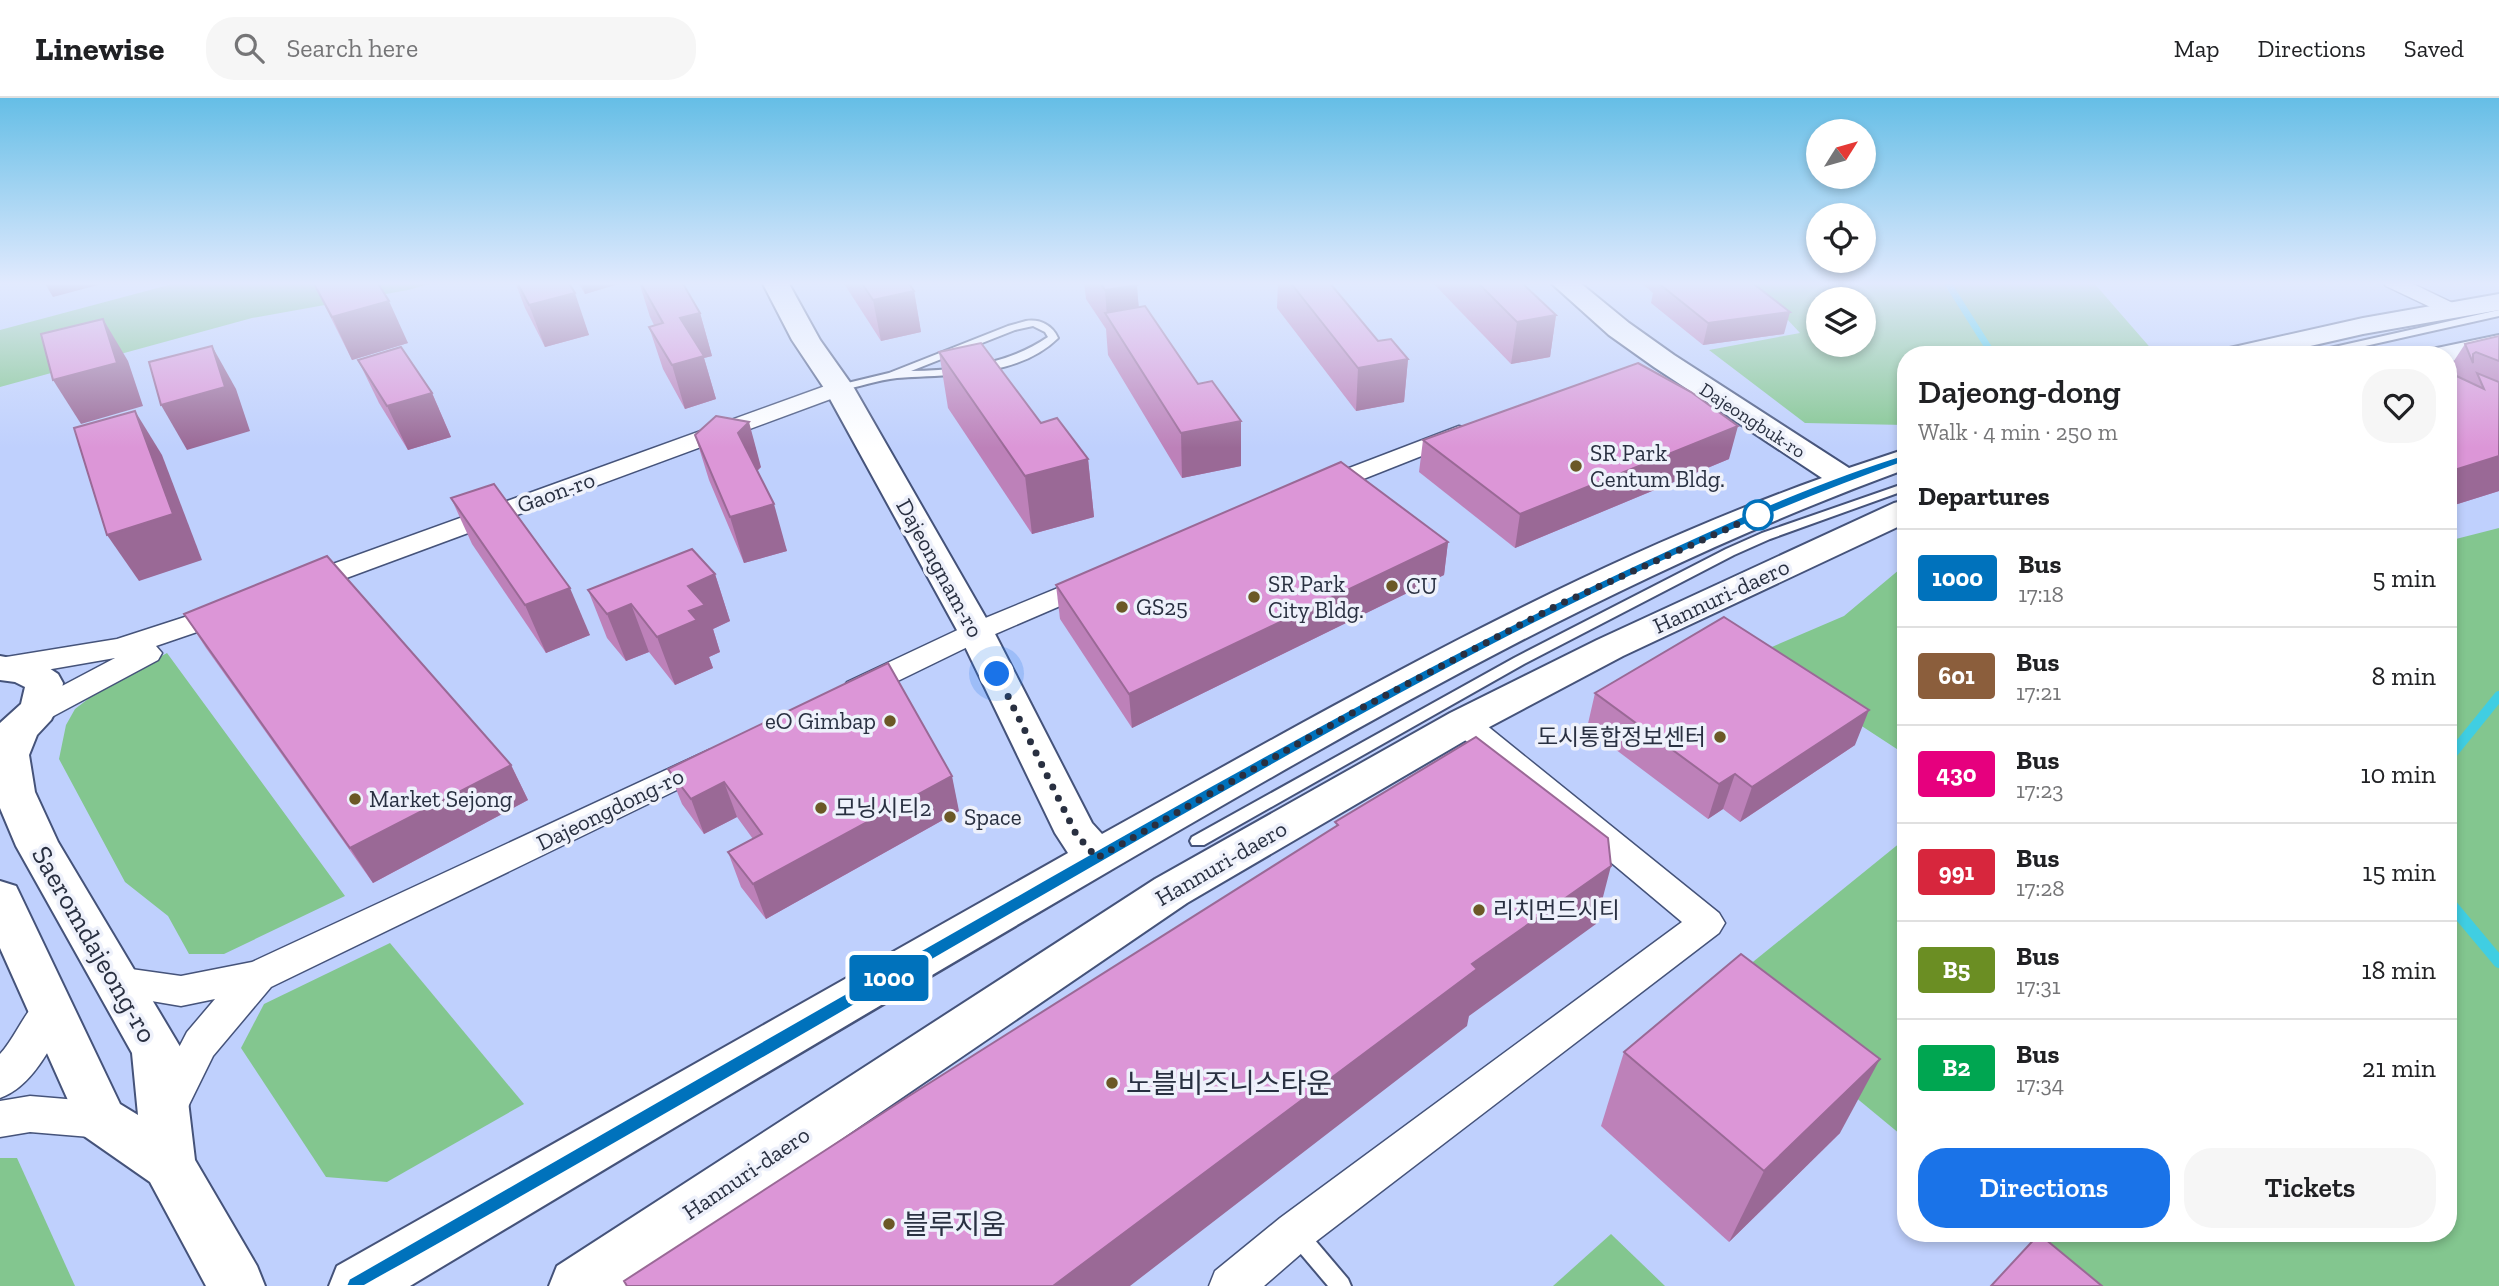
<!DOCTYPE html>
<html lang="en">
<head>
<meta charset="utf-8">
<style>
	body { margin:0; font-family:"Zilla Slab","Noto Sans KR",serif; background:#f6f6f6; color:#202124; height:100vh; display:flex; flex-direction:column; font-size:26px; white-space:nowrap }
	* { box-sizing:border-box; margin:0 }
	p { font-size:23px; color:#757577 }
	.icon { flex:none; width:38px; height:38px; fill:none; stroke:currentColor; stroke-width:2; stroke-linecap:round; stroke-linejoin:round }
	.map { position:relative; flex:1; overflow:hidden }
	.details { position:absolute; left:1897px; top:248px; width:560px; height:896px; display:flex; flex-direction:column; background:#fff; border-radius:28px; box-shadow:0 4px 10px #0003 }
	.details>* { flex:none }
	.badge { padding:0 14px; border-radius:5px; font-size:24px; line-height:46px }
	.needle { width:46px; rotate:53deg }
	.tools { position:absolute; left:1806px; top:21px; display:grid; gap:14px }
	.tools a { display:grid; place-items:center; width:70px; height:70px; border-radius:50%; background:#fff; box-shadow:0 4px 10px #0003; font-size:35px }
	.you { position:absolute; width:35px; height:35px; margin:-18px; border:5px solid #fff; border-radius:50%; background:#1a73e8; box-shadow:0 0 0 10px #1a73e833 }
	.map>.badge { position:absolute; translate:-50% -50%; box-shadow:0 0 0 4px #fff }
	h2 { padding:0 21px; font-size:26px; line-height:63px }
	.round { display:grid; place-items:center; flex:none; width:74px; height:74px; border-radius:28px; background:#f6f6f6 }
	.summary { display:flex; align-items:center; justify-content:space-between; height:119px; padding:0 21px }
	h1 { font-size:33px; font-weight:600; line-height:52px }
	.cta { display:flex; gap:14px; margin-top:auto; padding:14px 21px }
	.cta a { flex:1; height:80px; border-radius:28px; background:#1a73e8; color:#fff; font-size:28px; font-weight:600; line-height:80px; text-align:center }
	.cta a+a { background:#f6f6f6; color:#202124 }
	ul { padding:0; list-style:none }
	li { display:flex; align-items:center; gap:21px; height:98px; padding:0 21px; border-top:2px solid #e0e0e0 }
	li div { flex:1 }
	li b { display:block; font-size:26px }
	li em { font-style:normal }
	li .badge { min-width:77px; font-weight:700; text-align:center }
	header { display:flex; align-items:center; gap:42px; box-sizing:border-box; height:98px; padding:0 35px; background:#fff; border-bottom:2px solid #e0e0e0 }
	header strong { font-size:33px }
	nav { display:flex; gap:38px; margin-inline-start:auto; font-size:24px }
	.search { width:490px; height:63px; background:#f6f6f6; display:flex; align-items:center; gap:18px; box-sizing:border-box; padding:0 24px; border-radius:28px; color:#757577; font-size:26px }
	.map>svg:first-child { display:block }
</style>
</head>
<body>
<header>
<strong>Linewise</strong>
<div class="search"><svg class="icon" aria-label="search" viewBox="0 0 24 24"><circle cx="10" cy="10" r="6"/><path d="M15 15l6 6"/></svg>Search here</div>
<nav><a>Map</a><a>Directions</a><a>Saved</a></nav>
</header>
<div class="map">
<svg width="2499" height="1188" viewBox="0 0 2499 1188">
	<rect width="100%" height="100%" fill="#bfd0fd"/>
	<!-- green -->
	<g fill="#83c68f" fill-rule="evenodd">
		<path d="M180,184H436L408,192L252,220L0,289V232Z"/>
		<path d="M1753,184H2093L2154,254L2143,257H1906V327L1805,325L1709,252L1800,235ZM1818,201H1864V247H1818Z"/>
		<path d="M2499,430V1188H2084L2020,1136H2448V443Z"/>
		<path d="M1906,466V657L1753,557L1844,518Z"/>
		<path d="M167,555L345,798L224,856H189L168,818L125,784L59,661L66,627L75,611L101,591Z"/>
		<path d="M1906,740V1041L1722,889Z"/>
		<path d="M390,845L524,1006L387,1084L326,1079L241,950L264,906Z"/>
		<path d="M0,1060H17L75,1188H0Z"/>
		<path d="M1611,1136L1665,1188H1553Z"/>
	</g>
	<g fill="none" stroke-linecap="round" stroke-linejoin="round">
		<!-- stream-far2 -->
		<path stroke="#40cee2" stroke-width="7" d="M1947,184L1993,257"/>
		<!-- stream-far1 -->
		<path stroke="#40cee2" stroke-width="10" d="M2448,661L2499,598"/>
		<!-- stream -->
		<path stroke="#40cee2" stroke-width="12" d="M2448,803L2499,864"/>
		<!-- lane casing -->
		<g stroke="#45537a" stroke-width="4">
			<g id="lane">
				<path d="M2499,212V218L2325,257H2307L2312,254Z"/>
				<path d="M1026,223C1040,221 1052,227 1058,240C1017,280 950,276 897,280C878,282 858,289 839,293L834,290L835,288L889,275L1008,228ZM1033,228L1045,234L1048,239C1007,267 959,272 911,273L1015,232Z"/>
				<path d="M1906,385V392L1770,441L1734,457L1524,566L1204,747H1192L1190,743L1192,739L1514,560L1726,451L1762,435Z"/>
				<path d="M1296,1125L1303,1128L1348,1181L1351,1188H1328L1289,1142L1286,1135L1289,1128Z"/>
			</g>
		</g>
		<!-- street casing -->
		<g stroke="#45537a" stroke-width="3">
			<g id="street">
				<path d="M2383,184H2409L2459,208L2462,212L2459,216H2445L2386,188Z"/>
				<path d="M839,283L847,285L850,290L847,295L314,492L304,494L294,492L290,486L294,480Z"/>
				<path d="M1459,328L1467,330L1471,335L1467,340L1328,395L1319,397L1310,395L1307,390L1310,385Z"/>
				<path d="M1092,476L1102,478L1106,484L1102,490L986,540L867,598L857,601L847,598L842,591L847,584L966,528Z"/>
				<path d="M228,505L238,508L242,514L238,520L156,548L162,555L158,562L48,621L37,624L26,621L22,614L26,607L115,560L0,580V560L117,541Z"/>
				<path d="M1464,615L1475,618L1719,815L1725,825L1719,835L1310,1148L1264,1188H1209L1215,1173L1280,1120L1682,824L1453,632L1449,625L1453,618Z"/>
				<path d="M709,652L720,655L725,663L720,671L271,889L213,958L182,1021L168,1027L154,1021L148,1009L187,934L215,901L181,908L104,895L99,884L104,873L117,869L181,878L252,864Z"/>
				<path d="M52,894L65,899L71,910C55,941 35,988 0,1000V956C18,937 27,903 52,894Z"/>
				<path d="M30,998L102,1004L116,1009L122,1022L116,1035L102,1040L30,1034L0,1039V1003Z"/>
			</g>
		</g>
		<!-- secondary casing -->
		<g stroke="#45537a" stroke-width="4">
			<g id="secondary">
				<path d="M762,184H788L820,242L854,290L994,534L1092,725L1102,736C1335,607 1570,470 1822,380L1654,269L1609,237L1550,184H1579L1629,225L1674,257L1849,370L1906,351V371C1622,475 1371,621 1111,772C876,909 643,1048 410,1188H329L337,1168L1068,755L1055,735L958,534L824,290L792,242Z"/>
				<path d="M2499,196V212L2363,236L2271,257H2221L2225,251L2363,220Z"/>
				<path d="M2499,237V253L2448,264V257H2428L2432,251Z"/>
				<path d="M1906,402V425L1623,558L1478,635L1187,805L626,1188H549L557,1168L1155,781L1450,615L1597,542L1894,405Z"/>
				<path d="M0,558L43,566L58,576L63,585L60,604L51,622L37,637L29,657L35,694L58,744L182,952L195,1062L257,1168L265,1188H206L150,1084L84,1038L0,850V783L16,788L120,1006L138,1017L132,955L16,748L0,710V625L21,606L25,589L15,584L0,582Z"/>
			</g>
		</g>
		<!-- lane -->
		<use href="#lane" fill="#fff" fill-rule="evenodd"/>
		<!-- street -->
		<use href="#street" fill="#fff" fill-rule="evenodd"/>
		<!-- secondary -->
		<use href="#secondary" fill="#fff" fill-rule="evenodd"/>
	</g>
	<!-- wall -->
	<g fill="#bd81b9">
		<path d="M313,184L408,245L352,262Z"/>
		<path d="M515,184H568L589,237L545,249L525,210Z"/>
		<path d="M578,184H625L585,196Z"/>
		<path d="M639,184H682L700,215L712,258L704,260L716,301L685,311L663,271L649,229L654,227L650,219Z"/>
		<path d="M843,184H908L914,193L921,234L881,243Z"/>
		<path d="M1084,184H1135L1139,209L1241,368L1182,380L1108,257L1106,231L1086,201Z"/>
		<path d="M1278,184H1329L1378,243L1408,261L1404,304L1356,313L1277,210Z"/>
		<path d="M1432,184H1521L1556,217L1550,259L1511,266Z"/>
		<path d="M1640,184H1751L1784,236L1703,247L1651,205L1653,195Z"/>
		<path d="M2499,238V393L2448,409V272L2465,246Z"/>
		<path d="M939,254L1041,325L1088,361L1094,419L1032,436L948,310Z"/>
		<path d="M358,262L432,295L451,339L408,352L379,305Z"/>
		<path d="M695,337L761,369L757,373L787,453L744,465L709,382Z"/>
		<path d="M1423,342L1729,361L1515,450L1419,374Z"/>
		<path d="M451,400L590,537L546,555L472,446Z"/>
		<path d="M1448,444L1444,477L1132,630L1060,521L1056,487Z"/>
		<path d="M715,476L730,523L713,531L720,554L709,559L713,570L675,587L649,554L626,563L607,540L588,492Z"/>
		<path d="M184,516L511,667L528,702L373,785L206,550Z"/>
		<path d="M1595,595L1855,647L1740,724L1723,711L1708,721L1587,630Z"/>
		<path d="M668,671L959,713L766,821L741,789L728,754L753,741L737,719L704,736L682,706Z"/>
		<path d="M1624,954L1840,1035L1729,1144L1601,1028Z"/>
	</g>
	<!-- shaded-wall -->
	<g fill="#9a6996">
		<path d="M44,184H96L98,187L53,199Z"/>
		<path d="M581,184H625L585,196Z"/>
		<path d="M1137,187L1140,228L1107,219L1105,192Z"/>
		<path d="M914,193L921,234L881,243L873,202Z"/>
		<path d="M575,195L589,237L545,249L529,207Z"/>
		<path d="M389,203L408,245L352,262L332,219Z"/>
		<path d="M1790,214L1784,236L1703,247L1708,225Z"/>
		<path d="M700,215L712,258L704,260L716,301L685,311L672,267L680,220Z"/>
		<path d="M1556,217L1550,259L1511,266L1517,224Z"/>
		<path d="M103,221L128,263L143,308L81,326L53,282Z"/>
		<path d="M212,248L236,291L250,333L187,352L161,307Z"/>
		<path d="M1408,261L1404,304L1356,313L1358,270Z"/>
		<path d="M432,295L451,339L408,352L387,308Z"/>
		<path d="M135,313L162,357L202,462L139,483L107,437Z"/>
		<path d="M1241,323V368L1182,380L1181,335Z"/>
		<path d="M749,324L761,369L750,380L738,335Z"/>
		<path d="M1738,328L1729,361L1515,450L1520,416Z"/>
		<path d="M2499,358V393L2448,409V374Z"/>
		<path d="M1088,361L1094,419L1032,436L1025,378Z"/>
		<path d="M774,406L787,453L744,465L730,419Z"/>
		<path d="M1448,444L1444,477L1132,630L1129,596Z"/>
		<path d="M715,476L730,523L713,531L720,554L709,559L713,570L675,587L657,539L689,513L688,488Z"/>
		<path d="M570,490L590,537L546,555L525,507Z"/>
		<path d="M631,506L649,554L626,563L607,516Z"/>
		<path d="M1869,612L1855,647L1740,724L1752,689Z"/>
		<path d="M511,667L528,702L373,785L350,750Z"/>
		<path d="M1735,676L1723,711L1708,721L1719,686Z"/>
		<path d="M952,678L959,713L766,821L753,786Z"/>
		<path d="M724,684L737,719L704,736L691,701Z"/>
		<path d="M1611,768L1596,826L1469,918L1467,928L1130,1188H1053L1472,866Z"/>
		<path d="M1880,961L1840,1035L1729,1144L1764,1073Z"/>
	</g>
	<!-- building -->
	<g fill="#dc96d7" stroke="#9a6996" stroke-width="2">
		<path d="M313,184H377L389,203L332,219Z"/>
		<path d="M517,184H568L575,195L529,207Z"/>
		<path d="M640,184H682L700,215L680,220L704,258L672,267L649,229L663,225Z"/>
		<path d="M861,184H908L914,193L873,202Z"/>
		<path d="M1100,184H1135L1137,187L1105,192Z"/>
		<path d="M1290,184H1329L1378,243L1391,241L1408,261L1358,270Z"/>
		<path d="M1477,184H1521L1556,217L1517,224Z"/>
		<path d="M1657,184H1751L1790,214L1708,225Z"/>
		<path d="M1145,208L1198,286L1212,283L1241,323L1181,335L1105,215Z"/>
		<path d="M103,221L117,265L53,282L41,236Z"/>
		<path d="M2499,238V263L2476,254L2473,256V265L2465,246Z"/>
		<path d="M981,245L1041,325L1057,320L1088,361L1025,378L939,254Z"/>
		<path d="M212,248L225,289L161,307L149,264Z"/>
		<path d="M401,249L432,295L387,308L358,262Z"/>
		<path d="M1638,265L1691,294L1738,328L1520,416L1423,342Z"/>
		<path d="M2448,274L2484,291L2477,275L2499,284V358L2448,374Z"/>
		<path d="M135,313L173,416L107,437L74,330Z"/>
		<path d="M716,318L749,324L738,335L774,406L730,419L695,337Z"/>
		<path d="M1341,364L1448,444L1129,596L1056,487Z"/>
		<path d="M494,386L570,490L525,507L451,400Z"/>
		<path d="M692,451L715,476L688,488L705,507L689,513L697,522L657,539L631,506L607,516L588,492Z"/>
		<path d="M327,458L511,667L350,750L184,516Z"/>
		<path d="M1724,519L1869,612L1752,689L1735,676L1719,686L1595,595Z"/>
		<path d="M888,565L952,678L753,786L728,754L762,736L724,684L691,701L668,671Z"/>
		<path d="M1476,639L1608,740L1611,768L1472,866L1477,871L1053,1188H627L624,1183L909,998L1338,727L1335,724Z"/>
		<path d="M1741,856L1880,961L1764,1073L1624,954Z"/>
		<path d="M2039,1136L2102,1188H1991Z"/>
	</g>
	<!-- sky -->
	<linearGradient id="sky" x2="0" y2="1"><stop stop-color="#65bee6"/><stop offset="0.53" stop-color="#e2eafe"/><stop offset="1" stop-color="#e2eafe" stop-opacity="0"/></linearGradient>
	<rect width="2499" height="350" fill="url(#sky)"/>
	<!-- line -->
	<path fill="#0072bc" stroke="#fff" stroke-width="2" d="M1906,356L1911,360L1910,362C1650,453 1411,588 1173,723C902,878 633,1038 364,1188H346L349,1181C636,1016 922,850 1211,688C1358,606 1506,526 1659,456C1739,419 1821,382 1906,356Z"/>
	<g fill="none" stroke-linecap="round" stroke-linejoin="round">
		<!-- walk -->
		<path stroke="#293041" stroke-width="7" stroke-dasharray="0 12.6" d="M997,576L1076,736L1097,760L1354,614L1558,507L1758,417"/>
	</g>
	<!-- markers -->
	<g fill="#6b5826" stroke="#eef1fb" stroke-width="2.5">
		<circle cx="1576" cy="368" r="7"/>
		<circle cx="1392" cy="488" r="7"/>
		<circle cx="1254" cy="499" r="7"/>
		<circle cx="1122" cy="509" r="7"/>
		<circle cx="890" cy="623" r="7"/>
		<circle cx="1720" cy="639" r="7"/>
		<circle cx="355" cy="701" r="7"/>
		<circle cx="821" cy="710" r="7"/>
		<circle cx="950" cy="719" r="7"/>
		<circle cx="1479" cy="812" r="7"/>
		<circle cx="1112" cy="985" r="7"/>
		<circle cx="889" cy="1126" r="7"/>
	</g>
	<circle fill="#fff" stroke="#0072bc" stroke-width="3.5" cx="1758" cy="417" r="14"/>
	<g text-anchor="middle" stroke-width="7" stroke-linejoin="round" paint-order="stroke">
		<!-- far-street labels -->
		<g font-size="19" fill="#293041" stroke="#eef1fb">
			<text transform="translate(1753 322) rotate(33)" y="7">Dajeongbuk-ro</text>
		</g>
		<!-- poi labels -->
		<g font-size="23" fill="#293041" stroke="#eef1fb" text-anchor="start">
			<text x="1590" y="363">SR Park<tspan x="1590" dy="26">Centum Bldg.</tspan></text>
			<text x="1268" y="494">SR Park<tspan x="1268" dy="26">City Bldg.</tspan></text>
			<text x="1406" y="496">CU</text>
			<text x="1136" y="517">GS25</text>
			<text x="876" y="631" text-anchor="end">eO Gimbap</text>
			<text x="1706" y="647" text-anchor="end">도시통합정보센터</text>
			<text x="369" y="709">Market Sejong</text>
			<text x="835" y="718">모닝시티2</text>
			<text x="964" y="727">Space</text>
			<text x="1493" y="820">리치먼드시티</text>
		</g>
		<!-- street labels -->
		<g font-size="23" fill="#293041" stroke="#eef1fb">
			<text transform="translate(556 394) rotate(-20)" y="8">Gaon-ro</text>
			<text transform="translate(940 470) rotate(61)" y="8">Dajeongnam-ro</text>
			<text transform="translate(1721 498) rotate(-25)" y="8">Hannuri-daero</text>
			<text transform="translate(610 711) rotate(-26)" y="8">Dajeongdong-ro</text>
			<text transform="translate(1221 765) rotate(-30)" y="8">Hannuri-daero</text>
			<text transform="translate(746 1075) rotate(-34)" y="8">Hannuri-daero</text>
		</g>
		<!-- near-street labels -->
		<g font-size="28" fill="#293041" stroke="#eef1fb">
			<text transform="translate(95 846) rotate(60)" y="10">Saeromdajeong-ro</text>
		</g>
		<!-- near-poi labels -->
		<g font-size="28" fill="#293041" stroke="#eef1fb" text-anchor="start">
			<text x="1126" y="995">노블비즈니스타운</text>
			<text x="903" y="1136">블루지움</text>
		</g>
	</g>
</svg>
<div class="tools">
<a><svg class="needle" viewBox="-14 -14 28 28"><path d="M0-13l5 13h-10z" fill="#e53935"/><path d="M0 13l5-13h-10z" fill="#757577"/></svg></a>
<a><svg class="icon" aria-label="locate" viewBox="0 0 24 24"><circle cx="12" cy="12" r="6"/><path d="M12 2v4M12 18v4M2 12h4M18 12h4"/></svg></a>
<a><svg class="icon" aria-label="layers" viewBox="0 0 24 24"><path d="M12 4l9 5-9 5-9-5zM3 14l9 5 9-5"/></svg></a>
</div>
<div class="you" style="left:997px;top:576px"></div>
<b class="badge" style="left:889px;top:880px;background:#0072bc;color:#fff">1000</b>
<section class="details">
<div class="summary"><div><h1>Dajeong-dong</h1><p>Walk · 4 min · 250 m</p></div><a class="round"><svg class="icon" aria-label="heart" viewBox="0 0 24 24"><path d="M12 20l-8-8c-3-5 5-10 8-4 3-6 11-1 8 4z"/></svg></a></div>
<h2>Departures</h2>
<ul>
<li><span class="badge" style="background:#0072bc;color:#fff">1000</span><div><b>Bus</b><p>17:18</p></div><em>5 min</em></li>
<li><span class="badge" style="background:#8b5e3c;color:#fff">601</span><div><b>Bus</b><p>17:21</p></div><em>8 min</em></li>
<li><span class="badge" style="background:#e6007e;color:#fff">430</span><div><b>Bus</b><p>17:23</p></div><em>10 min</em></li>
<li><span class="badge" style="background:#d7263d;color:#fff">991</span><div><b>Bus</b><p>17:28</p></div><em>15 min</em></li>
<li><span class="badge" style="background:#6b8e23;color:#fff">B5</span><div><b>Bus</b><p>17:31</p></div><em>18 min</em></li>
<li><span class="badge" style="background:#00a651;color:#fff">B2</span><div><b>Bus</b><p>17:34</p></div><em>21 min</em></li>
</ul>
<div class="cta"><a>Directions</a><a>Tickets</a></div>
</section>
</div>
</body>
</html>
